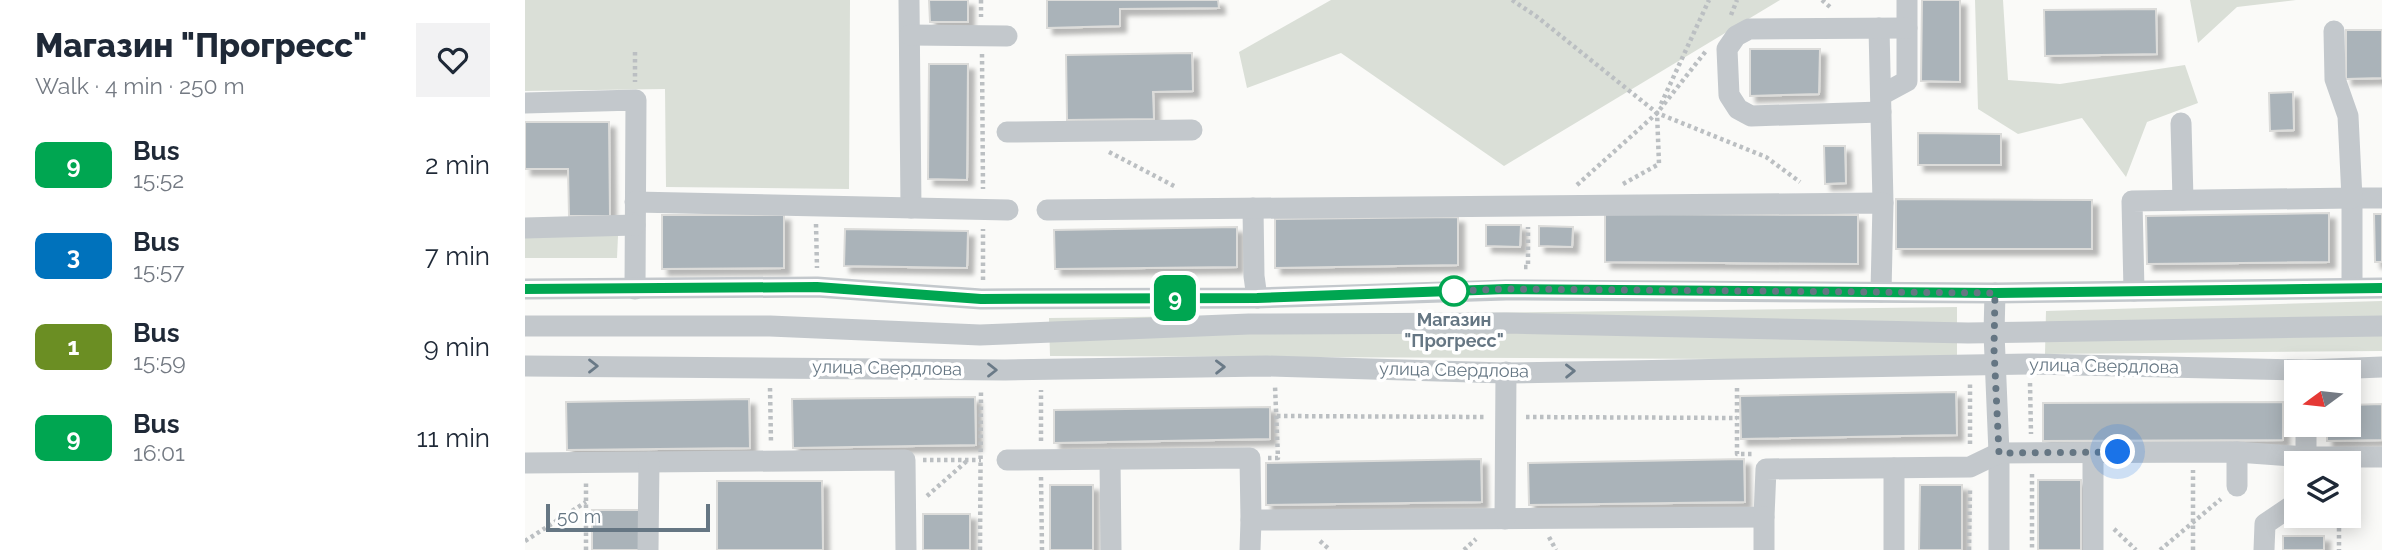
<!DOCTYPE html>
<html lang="en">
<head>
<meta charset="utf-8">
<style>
	body { margin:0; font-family:Raleway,sans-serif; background:#f2f2f3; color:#1f2937; height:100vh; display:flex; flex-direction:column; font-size:26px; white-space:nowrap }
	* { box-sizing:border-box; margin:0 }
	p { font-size:23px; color:#747a83 }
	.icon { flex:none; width:38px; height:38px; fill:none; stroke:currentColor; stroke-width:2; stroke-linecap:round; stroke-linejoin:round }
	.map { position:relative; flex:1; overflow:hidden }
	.details { display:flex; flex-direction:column; background:#fff; width:525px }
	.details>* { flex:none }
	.badge { padding:0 14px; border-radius:10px; font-size:24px; line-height:46px }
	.needle { width:46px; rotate:255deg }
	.controls { position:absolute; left:1759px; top:360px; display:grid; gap:14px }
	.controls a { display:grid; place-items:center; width:77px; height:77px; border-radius:0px; background:#fff; box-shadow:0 4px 18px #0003; font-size:35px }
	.scale { position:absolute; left:21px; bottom:18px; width:164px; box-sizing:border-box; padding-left:7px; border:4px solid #657683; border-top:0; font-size:19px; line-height:24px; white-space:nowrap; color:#657683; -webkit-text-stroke:5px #fff; paint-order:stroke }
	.you { position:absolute; width:35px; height:35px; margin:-18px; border:5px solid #fff; border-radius:50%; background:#1a73e8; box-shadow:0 0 0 10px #1a73e833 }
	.map>.badge { position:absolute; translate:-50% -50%; box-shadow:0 0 0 4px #fff }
	.round { display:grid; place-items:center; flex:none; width:74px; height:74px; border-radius:0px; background:#f2f2f3 }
	.summary { display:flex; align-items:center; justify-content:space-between; height:119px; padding:0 35px }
	h1 { font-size:33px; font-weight:800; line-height:52px }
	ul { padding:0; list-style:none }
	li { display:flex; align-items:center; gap:21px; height:91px; padding:0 35px }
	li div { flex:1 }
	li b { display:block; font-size:26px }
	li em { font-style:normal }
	li .badge { min-width:77px; font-weight:700; text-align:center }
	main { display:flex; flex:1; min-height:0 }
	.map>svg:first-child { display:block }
</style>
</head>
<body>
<main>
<section class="details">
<div class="summary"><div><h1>Магазин &quot;Прогресс&quot;</h1><p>Walk · 4 min · 250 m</p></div><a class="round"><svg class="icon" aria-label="heart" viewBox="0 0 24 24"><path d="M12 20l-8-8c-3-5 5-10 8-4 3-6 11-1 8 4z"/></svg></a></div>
<ul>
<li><span class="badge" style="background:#00a651;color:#fff">9</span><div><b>Bus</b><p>15:52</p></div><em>2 min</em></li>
<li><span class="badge" style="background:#0072bc;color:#fff">3</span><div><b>Bus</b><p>15:57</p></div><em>7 min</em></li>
<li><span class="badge" style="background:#6b8e23;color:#fff">1</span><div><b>Bus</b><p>15:59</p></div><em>9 min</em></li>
<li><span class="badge" style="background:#00a651;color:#fff">9</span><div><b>Bus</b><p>16:01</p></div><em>11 min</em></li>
</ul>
</section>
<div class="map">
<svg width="1857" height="550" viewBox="0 0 1857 550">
	<defs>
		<filter id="shadow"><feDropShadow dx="6" dy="6" stdDeviation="2" flood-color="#0004"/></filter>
	</defs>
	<rect width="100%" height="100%" fill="#fafaf8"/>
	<!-- green -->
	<g fill="#dadfd7">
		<path d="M0,0H325L324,189L141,187L140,89L0,91Z"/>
		<path d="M806,0H1255L979,166L816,53L722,88L714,52Z"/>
		<path d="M1450,0H1478L1483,80L1535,84L1660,65L1673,103L1622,122L1601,177L1557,118L1493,134L1453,109Z"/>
		<path d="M1665,0H1771L1712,7L1673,43Z"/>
		<path d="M0,236H93L92,258H0Z"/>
		<path d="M1857,301V351L1520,354L1521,311Z"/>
		<path d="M1432,307V360L525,356L524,318Z"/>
	</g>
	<!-- building -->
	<g fill="#aab3b9" stroke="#dcdcda" stroke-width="2" filter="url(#shadow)">
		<path d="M404,0H443V22H405Z"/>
		<path d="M522,0H693L694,8L595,9V26L522,28Z"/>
		<path d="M1397,0H1435V82L1396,81Z"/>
		<path d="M1631,9L1632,54L1520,56L1519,10Z"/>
		<path d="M1821,30H1857V78L1821,79Z"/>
		<path d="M1225,49H1295L1294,94L1225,96Z"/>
		<path d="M667,53L668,91L628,92L629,119L542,120L541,55Z"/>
		<path d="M404,64H443L442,180L403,179Z"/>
		<path d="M1768,92L1769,130L1745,131L1744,93Z"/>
		<path d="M0,122H84L85,216H44L43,169H0Z"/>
		<path d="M1393,133L1476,134V165H1393Z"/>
		<path d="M1299,146H1320L1321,183L1300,184Z"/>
		<path d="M1371,199L1567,200V249H1371Z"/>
		<path d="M1804,213V262L1622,264L1621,216Z"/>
		<path d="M1080,214L1333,215V264L1080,262Z"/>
		<path d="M1849,214H1857V262H1850Z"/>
		<path d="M137,215H259V268L137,269Z"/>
		<path d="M933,217V265L750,268V219Z"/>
		<path d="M961,225H996L995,247L961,246Z"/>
		<path d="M1014,226L1048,227L1047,247L1014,246Z"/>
		<path d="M712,227V267L530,269L529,230Z"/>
		<path d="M320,229L443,231L442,268L319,266Z"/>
		<path d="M1431,392L1432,435L1216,439L1215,396Z"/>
		<path d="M450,397L451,445L268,448L267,399Z"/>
		<path d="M224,399L225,448L42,450L41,402Z"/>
		<path d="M1758,402V440L1518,441V403Z"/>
		<path d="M1857,404V440L1802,441V425H1824V405Z"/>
		<path d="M745,407V439L529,443V410Z"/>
		<path d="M956,459L957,502L741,505V463Z"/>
		<path d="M1219,459L1220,502L1004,505L1003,463Z"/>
		<rect x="1513" y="480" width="43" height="70"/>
		<path d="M192,481H297L298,550H192Z"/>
		<rect x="525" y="485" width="43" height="65"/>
		<path d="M1395,485H1437V550H1394Z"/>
		<rect x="67" y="510" width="47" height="40"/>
		<rect x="398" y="514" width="47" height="36"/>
		<rect x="1758" y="536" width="41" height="14"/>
	</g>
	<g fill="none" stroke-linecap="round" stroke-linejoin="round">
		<!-- path -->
		<g stroke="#bbbfc2" stroke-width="4.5" stroke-dasharray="3.5 3.5" stroke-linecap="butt">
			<path d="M456,0V17"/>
			<path d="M987,0L1011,16L1132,113L1241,157L1275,182"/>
			<path d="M1297,0L1305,7"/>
			<path d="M1206,15L1212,0"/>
			<path d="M110,52V82"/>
			<path d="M457,54L458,189"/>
			<path d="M1136,104L1184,0"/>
			<path d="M584,152L651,187"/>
			<path d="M1098,184L1134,164L1132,112"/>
			<path d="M1052,185L1132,113L1181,51"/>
			<path d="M291,224L292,268"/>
			<path d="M999,267H1003V227"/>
			<path d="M458,280V229"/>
			<path d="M1505,383L1506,434"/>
			<path d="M245,388L246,443"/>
			<path d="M1212,388V454H1228"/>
			<path d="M752,416L961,417"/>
			<path d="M1001,417L1212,418"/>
			<path d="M516,441V390"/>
			<path d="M1445,444V383"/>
			<path d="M743,458H753L750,386"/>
			<path d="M398,460H456"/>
			<path d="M1507,474V550"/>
			<path d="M516,477L517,550"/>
			<path d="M402,496L443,460"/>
			<path d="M1814,528V550"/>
			<path d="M1589,529L1611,550"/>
			<path d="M1024,537L1031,550"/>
			<path d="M0,541L61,502"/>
			<path d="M795,541L805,550"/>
			<path d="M61,550V481"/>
			<path d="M455,550L456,390"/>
			<path d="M939,550L951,539"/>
			<path d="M1444,550L1445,488"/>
			<path d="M1635,550L1696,499"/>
			<path d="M1668,550V470"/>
		</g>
		<!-- minor -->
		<g stroke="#c3c8cc" stroke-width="21">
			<path d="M384,0L386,208"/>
			<path d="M1354,28L1358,203"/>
			<path d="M385,35L482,36"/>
			<path d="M1356,95L1382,81V0"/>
			<path d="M0,103L111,100L110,289"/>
			<path d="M1356,112L1226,116L1213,109L1204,95L1202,49L1211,36L1224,29L1382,28"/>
			<path d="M1656,123L1658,200"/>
			<path d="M482,132L667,130"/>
			<path d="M110,202L483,210"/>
			<path d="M728,208L729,276L732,298"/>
			<path d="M522,210L1358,203L1356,292"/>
			<path d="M0,228L110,225"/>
			<path d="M1827,288V198H1857"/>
			<path d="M0,289L292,287L456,299L732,298L981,290L1470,293L1857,288"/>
			<path d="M1609,291L1607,201L1827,198L1823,116L1810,79L1809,31"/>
			<path d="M1470,293L1469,333L1474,453V550"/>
			<path d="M0,326H245L455,335L724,324L981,323L1443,333L1857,326"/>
			<path d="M0,366L480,370L742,366L980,373L1504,364L1780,370L1857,367"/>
			<path d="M1781,425V464"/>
			<path d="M585,459L586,550"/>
			<path d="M482,460L725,458L726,520L1239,517L1241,469L1445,467L1474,453L1712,452L1781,457H1857"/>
			<path d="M0,463L380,460L381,550"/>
			<path d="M1369,468V550"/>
			<path d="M1712,486V452"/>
			<path d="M980,519L981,372"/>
			<path d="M123,550L124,462"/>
			<path d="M725,550L726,520"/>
			<path d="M1239,550V517"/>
			<path d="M1568,550V453"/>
			<path d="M1739,550L1740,524L1771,503"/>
		</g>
	</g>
	<!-- one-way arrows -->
	<defs><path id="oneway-chevron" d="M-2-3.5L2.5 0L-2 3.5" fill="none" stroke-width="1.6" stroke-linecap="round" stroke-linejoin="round" transform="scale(1.75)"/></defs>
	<g stroke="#6a7a87">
		<use href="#oneway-chevron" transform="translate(68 366)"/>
		<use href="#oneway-chevron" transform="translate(695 367) rotate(-1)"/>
		<use href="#oneway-chevron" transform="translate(467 370)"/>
		<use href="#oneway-chevron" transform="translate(1045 371) rotate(-1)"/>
	</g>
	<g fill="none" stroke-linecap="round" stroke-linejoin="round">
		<!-- line casing -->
		<g stroke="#fff" stroke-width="16">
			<path id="line" d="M0,289L292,287L456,299L732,298L981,289L1470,293L1857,288"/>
		</g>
		<!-- line -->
		<use href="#line" stroke="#00a651" stroke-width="10"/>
		<!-- walk -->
		<path stroke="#657683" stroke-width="7" stroke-dasharray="0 12.6" d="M929,291H926L981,289L1470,293L1469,349L1474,453L1593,452"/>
	</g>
	<!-- markers -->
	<circle fill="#fff" stroke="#00a651" stroke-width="3.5" cx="929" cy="291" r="14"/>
	<g text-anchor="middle" stroke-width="7" stroke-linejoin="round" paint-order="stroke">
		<!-- stop labels -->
		<g font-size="18" font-weight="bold" fill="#657683" stroke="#fff">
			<text x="929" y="326">Магазин<tspan x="929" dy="21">"Прогресс"</tspan></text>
		</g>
		<!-- street labels -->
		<g font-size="18" fill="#657683" stroke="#fff">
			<text transform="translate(1579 366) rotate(1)" y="6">улица Свердлова</text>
			<text transform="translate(362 368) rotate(1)" y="6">улица Свердлова</text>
			<text transform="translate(929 370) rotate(1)" y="6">улица Свердлова</text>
		</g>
	</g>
</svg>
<div class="controls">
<a><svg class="needle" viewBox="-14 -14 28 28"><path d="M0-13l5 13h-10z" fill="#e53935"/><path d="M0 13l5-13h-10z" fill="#747a83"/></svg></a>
<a><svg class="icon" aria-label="layers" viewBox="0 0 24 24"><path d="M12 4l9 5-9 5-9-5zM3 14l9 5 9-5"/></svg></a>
</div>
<div class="scale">50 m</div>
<div class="you" style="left:1593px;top:452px"></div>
<b class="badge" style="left:650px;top:298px;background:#00a651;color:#fff">9</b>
</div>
</main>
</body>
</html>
